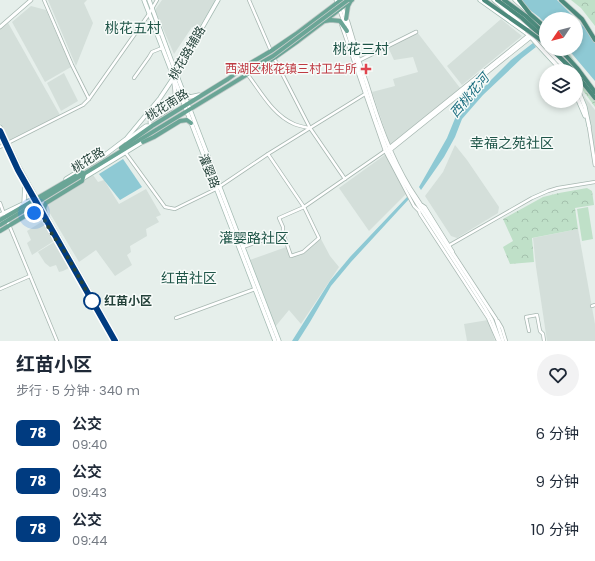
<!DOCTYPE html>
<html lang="zh">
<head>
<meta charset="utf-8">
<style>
	body { margin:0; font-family:Poppins,"Noto Sans SC",sans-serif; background:#f2f2f3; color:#1f2937; height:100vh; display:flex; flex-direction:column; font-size:15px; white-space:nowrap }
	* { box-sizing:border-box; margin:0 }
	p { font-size:13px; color:#747a83 }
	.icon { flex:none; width:22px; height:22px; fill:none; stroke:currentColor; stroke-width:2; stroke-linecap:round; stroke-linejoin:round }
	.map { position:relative; height:341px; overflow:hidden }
	.sheet { display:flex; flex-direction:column; background:#fff; flex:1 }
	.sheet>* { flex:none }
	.badge { padding:0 8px; border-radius:6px; font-size:14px; line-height:26px }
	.needle { width:26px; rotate:235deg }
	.buttons { position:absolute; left:539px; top:12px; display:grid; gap:8px }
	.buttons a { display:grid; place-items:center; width:44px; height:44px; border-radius:50%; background:#fff; box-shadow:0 2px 6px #0003; font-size:20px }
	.you { position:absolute; width:20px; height:20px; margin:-10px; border:3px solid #fff; border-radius:50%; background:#1a73e8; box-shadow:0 0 0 6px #1a73e833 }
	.map>.badge { position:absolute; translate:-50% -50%; box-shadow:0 0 0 2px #fff }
	.round { display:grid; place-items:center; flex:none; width:42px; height:42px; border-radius:21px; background:#f2f2f3 }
	.head { display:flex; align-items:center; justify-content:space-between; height:68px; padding:0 16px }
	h1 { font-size:19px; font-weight:700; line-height:30px }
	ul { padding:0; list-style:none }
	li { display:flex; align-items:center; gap:12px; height:48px; padding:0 16px }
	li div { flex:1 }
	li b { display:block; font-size:15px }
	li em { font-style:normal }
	li .badge { min-width:44px; font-weight:700; text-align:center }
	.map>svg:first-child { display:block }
</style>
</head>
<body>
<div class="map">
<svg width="595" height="341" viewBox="0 0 595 341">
	<defs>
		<pattern id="park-crowns" width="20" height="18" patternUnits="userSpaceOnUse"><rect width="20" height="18" fill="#bfe0c8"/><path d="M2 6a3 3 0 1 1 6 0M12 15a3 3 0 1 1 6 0" fill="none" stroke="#a4c1ad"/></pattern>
	</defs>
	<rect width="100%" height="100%" fill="#e6efeb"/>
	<!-- built -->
	<g fill="#d4dfda">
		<path d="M48,0H87L84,3L93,23L76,66Z"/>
		<path d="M162,0H216L197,31L192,27L174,54L155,10Z"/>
		<path d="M31,6L46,10L71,67L45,82L12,22Z"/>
		<path d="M501,19L522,36L462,85L447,66Z"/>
		<path d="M7,21L60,115L9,141L0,123V28Z"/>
		<path d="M417,32L460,88L390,145L372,92L395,86L393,79L418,72L413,57L394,60L388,47Z"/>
		<path d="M64,73L78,101L61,111L47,83Z"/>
		<path d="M584,96L595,110V154Z"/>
		<path d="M455,145L467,160L499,207L498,213L457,238L451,236L425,196L443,172Z"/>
		<path d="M386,154L406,194L369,231L339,188Z"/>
		<path d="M93,175L98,182L104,180L119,204L146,189L161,215L156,217L159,222L146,229L147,236L130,246L131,252L127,255L132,265L115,276L96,250L79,262L45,205Z"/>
		<path d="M43,221L54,241L32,255L27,243L31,240L27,231Z"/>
		<path d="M578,229L595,324V341H547L536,267L533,238Z"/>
		<path d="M321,239L330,256L339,267L301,324L289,310L275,327L250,260L289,246L293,256Z"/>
		<path d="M54,242L69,268L63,271L59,272L56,265L50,267L45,263L38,252Z"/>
		<path d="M488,320L495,341H467L464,324Z"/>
	</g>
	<!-- green -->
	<path fill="#bfe0c8" d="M588,207L593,239L582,241L577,209Z"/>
	<!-- park -->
	<g fill="url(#park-crowns)">
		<path d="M571,0H595V26L581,8Z"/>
		<path d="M568,52L595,88V107L576,81V71H568L560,60Z"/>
		<path d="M587,188L592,191L594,205L575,208L578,229L532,238L534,262L510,264L503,247L513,241L503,219L543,197L559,193Z"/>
	</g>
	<!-- water -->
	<g fill="#8ec9d4">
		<path d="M517,0H557L576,19H546V24L539,17Z"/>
		<path d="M576,19L585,28L595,41V81L568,49H576Z"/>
		<path d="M533,43L536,47L522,58L483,95L462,119L455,137L444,157L421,190L419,187L447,138L456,116L487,84L511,60Z"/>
		<path d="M123,159L142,187L120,200L99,174Z"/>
		<path d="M407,197L409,199L351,262L331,286L310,322L298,341H292L330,281L350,257Z"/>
	</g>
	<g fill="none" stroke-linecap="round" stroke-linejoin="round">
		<!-- minor casing -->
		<g stroke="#a8b8b2" stroke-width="4">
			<g id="minor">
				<path d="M44,0L72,65L89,99"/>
				<path d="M249,0L271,51"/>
				<path d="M346,19L348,21L357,51"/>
				<path d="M341,24L385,151L414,206L419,211L420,214L488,318L498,341"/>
				<path d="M274,58L310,128L345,179"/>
				<path d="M248,75C261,92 273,115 294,124C299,126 304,127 309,128"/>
				<path d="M134,78L149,57L152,52L162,48"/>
				<path d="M0,147L83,105L89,99L149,14L157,0"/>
				<path d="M125,152L165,207L175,209L216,189L268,154L365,94"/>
				<path d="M268,154L304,207L319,238L303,252L291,256L283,233"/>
				<path d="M0,203L4,214"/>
				<path d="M422,205L425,207L453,252"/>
				<path d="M7,220L57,341"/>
				<path d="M448,246L532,198L548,191L558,188L595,182"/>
				<path d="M243,247L283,233V227L279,218L304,207L385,151"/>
				<path d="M0,289L30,276"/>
				<path d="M592,306L595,305"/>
				<path d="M176,318L255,289"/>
				<path d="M498,321L502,328L506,341"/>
				<path d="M529,331L526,317L537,315L540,331L543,334L544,341"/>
			</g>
		</g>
		<!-- tertiary casing -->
		<g stroke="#a8b8b2" stroke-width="4.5">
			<g id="tertiary">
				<path d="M336,0L345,25"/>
				<path d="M342,6C349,32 358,58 367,84C378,120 390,155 410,188L496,319L503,341"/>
				<path d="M0,27L31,0"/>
				<path d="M347,31L375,119L388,152L402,179L418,205L485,308L492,320L500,341"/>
				<path d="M358,61L416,32"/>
				<path d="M150,123V121L170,109C177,100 175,89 173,79"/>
				<path d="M589,126L595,165"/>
				<path d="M389,148L529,35"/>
				<path d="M389,151L531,37"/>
			</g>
		</g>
		<!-- secondary casing -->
		<g stroke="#a4bbb3" stroke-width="5">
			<g id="secondary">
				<path d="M144,0L275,341"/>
				<path d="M149,0L176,73L279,341"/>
				<path d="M480,0L529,35L539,46L562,71"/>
				<path d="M494,0L528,29"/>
				<path d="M515,0L525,9"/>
				<path d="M541,42L546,47"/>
				<path d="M547,49L568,71"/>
				<path d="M576,85L585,107L589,126"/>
				<path d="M185,94L190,97L199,95"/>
				<path d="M576,95L585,116"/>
				<path d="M0,127L20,169L117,341"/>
				<path d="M126,141L146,126H152"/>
				<path d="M66,179L105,155L126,139L160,98L174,77L218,0"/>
				<path d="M82,179L144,141"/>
				<path d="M24,203L25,182"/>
				<path d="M0,215L29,201"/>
			</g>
		</g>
		<!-- primary casing -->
		<g stroke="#c2cac8" stroke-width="5.5">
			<g id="primary">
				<path d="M346,19L348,6L350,2"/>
				<path d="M325,21L331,20L340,21L347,31"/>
				<path d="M143,142L154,137L180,121L187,120L191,123"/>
				<path d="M121,148L152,126L228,79L244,67L271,51L296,34L341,0"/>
				<path d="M45,213L44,208L46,203L82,181L84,174"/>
				<path d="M0,220L82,172"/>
				<path d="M0,225L274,58L298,41L352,0"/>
				<path d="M0,231L30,213H37L43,217L53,236L62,247"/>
			</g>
		</g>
		<!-- trunk casing -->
		<g stroke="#c2cac8" stroke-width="5.5">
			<g id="trunk">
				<path d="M484,0L527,30"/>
				<path d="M497,0L522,18L546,40"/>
				<path d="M504,0L526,16L546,35"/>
				<path d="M519,0L530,14L546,28"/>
				<path d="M561,0L582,19L595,40"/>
				<path d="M551,49L573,70"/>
				<path d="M560,49L577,68L595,92"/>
				<path d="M576,74L595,98"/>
			</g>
		</g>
		<!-- minor -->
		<use href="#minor" stroke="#fff" stroke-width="2.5"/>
		<!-- tertiary -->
		<use href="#tertiary" stroke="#fff" stroke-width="3"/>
		<!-- secondary -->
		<use href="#secondary" stroke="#fff" stroke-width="3.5"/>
		<!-- primary -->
		<use href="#primary" stroke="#6aa596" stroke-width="4"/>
		<!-- trunk -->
		<use href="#trunk" stroke="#4c8a7c" stroke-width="4"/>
		<!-- primary-bridge casing -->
		<g stroke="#c2cac8" stroke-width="5.5" stroke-linecap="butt">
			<path id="primary-bridge" d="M247,71L273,56L348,0"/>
		</g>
		<!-- trunk-bridge casing -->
		<g stroke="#c2cac8" stroke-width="5.5" stroke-linecap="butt">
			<path id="trunk-bridge" d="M527,30L546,44"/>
		</g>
		<!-- primary-bridge -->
		<use href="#primary-bridge" stroke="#6aa596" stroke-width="4"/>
		<!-- trunk-bridge -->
		<use href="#trunk-bridge" stroke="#4c8a7c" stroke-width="4"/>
	</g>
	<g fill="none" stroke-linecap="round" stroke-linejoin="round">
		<!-- line casing -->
		<g stroke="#fff" stroke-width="9">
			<path id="line" d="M0,131L18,170L115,341"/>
		</g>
		<!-- line -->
		<use href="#line" stroke="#003b80" stroke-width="6"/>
		<!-- walk -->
		<path stroke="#24423a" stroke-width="4" stroke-dasharray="0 7.2" d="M34,213H37L43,217L53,236L62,247L95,306L92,301"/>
	</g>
	<!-- markers -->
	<path fill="#e0444e" stroke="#f7fbf9" stroke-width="1.5" d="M364 63h4v4h4v4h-4v4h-4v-4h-4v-4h4z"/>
	<circle fill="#fff" stroke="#003b80" stroke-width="2" cx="92" cy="301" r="8"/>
	<g text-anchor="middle" stroke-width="3" stroke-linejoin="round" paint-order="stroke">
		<!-- street labels -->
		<g font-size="12" fill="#24423a" stroke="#f7fbf9">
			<text transform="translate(187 53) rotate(-60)" y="4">桃花路辅路</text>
			<text transform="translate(167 105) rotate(-32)" y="4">桃花南路</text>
			<text transform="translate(88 160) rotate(-32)" y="4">桃花路</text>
			<text transform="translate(209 171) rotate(69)" y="4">灌婴路</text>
		</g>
		<!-- health labels -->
		<g font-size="12" fill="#be3a42" stroke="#f7fbf9" text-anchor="end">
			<text x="357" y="73">西湖区桃花镇三村卫生所</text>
		</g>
		<!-- stop labels -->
		<g font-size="12" font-weight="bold" fill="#24423a" stroke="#f7fbf9" text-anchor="start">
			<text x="104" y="305">红苗小区</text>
		</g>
		<!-- water labels -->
		<g font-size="13" font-style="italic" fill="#1c6f80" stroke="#f7fbf9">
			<text transform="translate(469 95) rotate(-50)" y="5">西桃花河</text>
		</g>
		<!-- quarter labels -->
		<g font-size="14" fill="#1f5548" stroke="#f7fbf9">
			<text x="133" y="33">桃花五村</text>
			<text x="361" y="54">桃花三村</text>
			<text x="512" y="148">幸福之苑社区</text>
			<text x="254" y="243">灌婴路社区</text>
			<text x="189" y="283">红苗社区</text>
		</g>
	</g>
</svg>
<div class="buttons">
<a><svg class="needle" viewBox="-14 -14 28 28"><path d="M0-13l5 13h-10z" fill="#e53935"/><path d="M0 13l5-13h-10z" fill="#747a83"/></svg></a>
<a><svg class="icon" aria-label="layers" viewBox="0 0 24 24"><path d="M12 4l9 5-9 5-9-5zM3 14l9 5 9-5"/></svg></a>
</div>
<div class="you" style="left:34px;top:213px"></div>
</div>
<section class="sheet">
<div class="head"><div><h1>红苗小区</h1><p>步行 · 5 分钟 · 340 m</p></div><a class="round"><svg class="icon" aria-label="heart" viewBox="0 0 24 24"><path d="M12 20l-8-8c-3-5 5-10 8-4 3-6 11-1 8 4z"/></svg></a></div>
<ul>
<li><span class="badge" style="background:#003b80;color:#fff">78</span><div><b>公交</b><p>09:40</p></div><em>6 分钟</em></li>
<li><span class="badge" style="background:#003b80;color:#fff">78</span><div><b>公交</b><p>09:43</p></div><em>9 分钟</em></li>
<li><span class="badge" style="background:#003b80;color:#fff">78</span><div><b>公交</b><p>09:44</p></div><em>10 分钟</em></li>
</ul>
</section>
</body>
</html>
